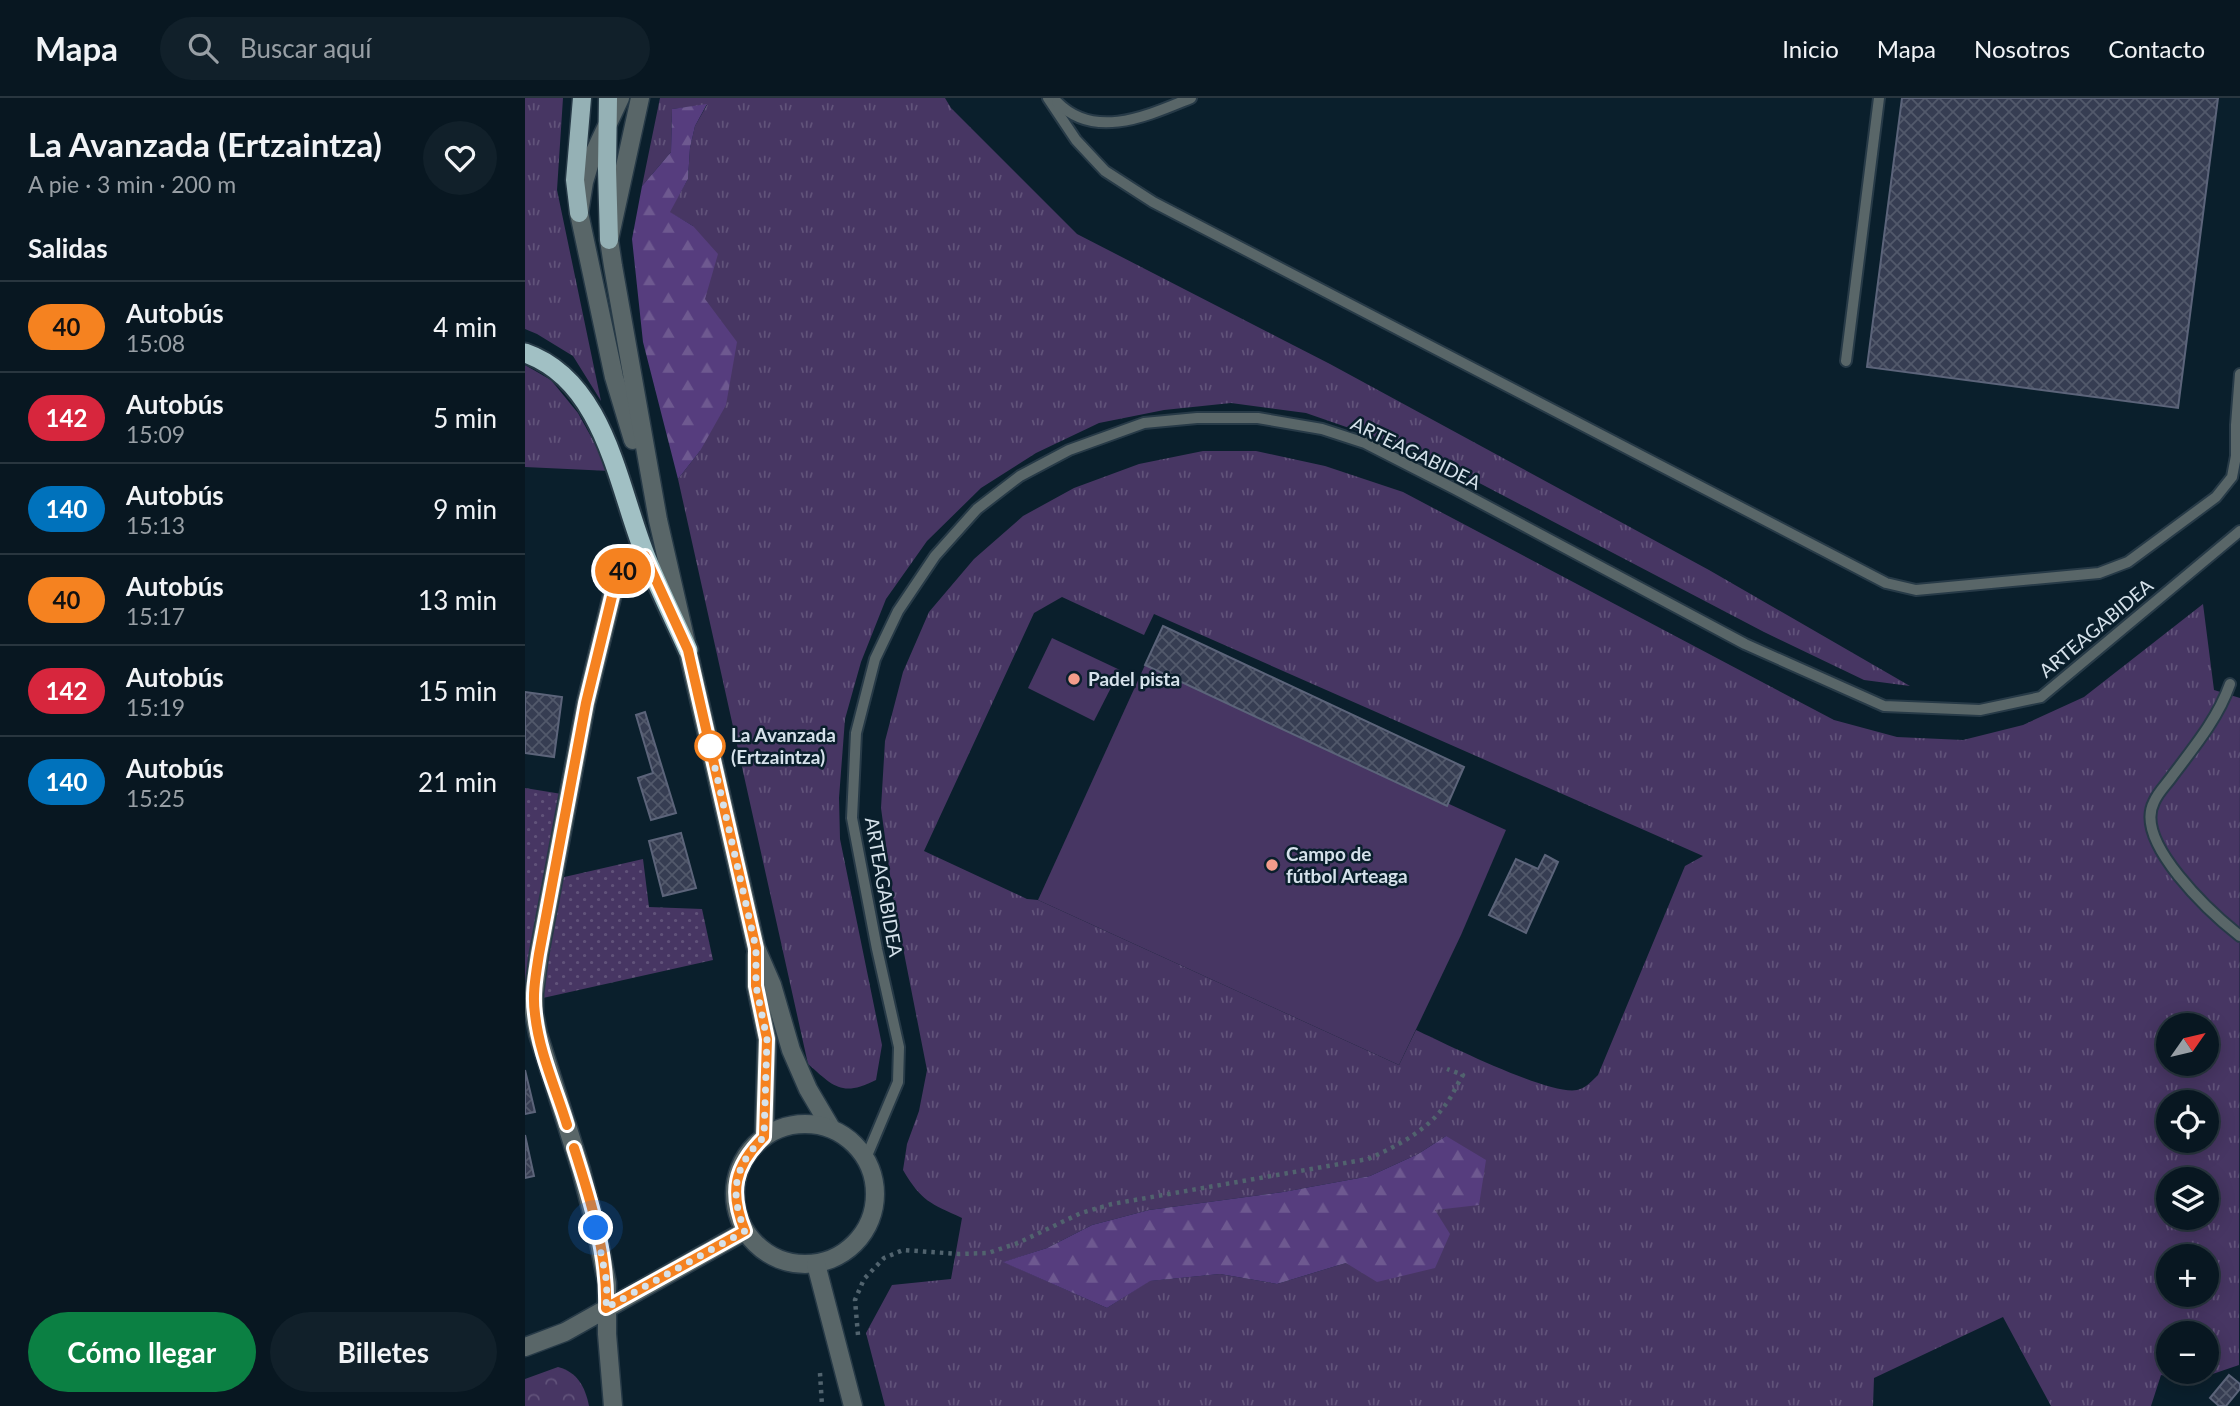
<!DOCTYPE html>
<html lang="es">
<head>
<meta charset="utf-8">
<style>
	body { margin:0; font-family:Lato,sans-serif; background:#11202a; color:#f1f3f6; height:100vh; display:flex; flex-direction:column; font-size:26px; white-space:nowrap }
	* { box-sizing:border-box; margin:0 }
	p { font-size:23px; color:#989fa5 }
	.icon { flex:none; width:38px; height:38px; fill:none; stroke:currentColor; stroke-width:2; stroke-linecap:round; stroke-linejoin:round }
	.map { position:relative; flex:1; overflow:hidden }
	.drawer { display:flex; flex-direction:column; background:#081721; width:525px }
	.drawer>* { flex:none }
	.badge { padding:0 14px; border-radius:23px; font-size:24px; line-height:46px }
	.needle { width:46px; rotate:56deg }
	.controls { position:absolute; left:1631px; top:915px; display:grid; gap:14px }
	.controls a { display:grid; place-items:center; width:63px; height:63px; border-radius:50%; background:#081721; box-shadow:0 4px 18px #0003,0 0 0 2px #29363f; font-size:35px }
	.you { position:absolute; width:35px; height:35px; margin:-18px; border:5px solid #fff; border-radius:50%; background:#1a73e8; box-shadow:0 0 0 10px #1a73e833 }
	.map>.badge { position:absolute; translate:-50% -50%; box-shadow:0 0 0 4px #fff }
	h2 { padding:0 28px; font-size:26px; line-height:63px }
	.round { display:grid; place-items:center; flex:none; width:74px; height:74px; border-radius:37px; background:#11202a }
	.headline { display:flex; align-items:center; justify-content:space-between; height:119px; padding:0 28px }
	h1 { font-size:33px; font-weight:700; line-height:52px }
	.button { display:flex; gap:14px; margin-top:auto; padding:14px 28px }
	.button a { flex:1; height:80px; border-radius:42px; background:#0b8043; color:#fff; font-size:28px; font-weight:700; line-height:80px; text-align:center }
	.button a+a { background:#11202a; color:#f1f3f6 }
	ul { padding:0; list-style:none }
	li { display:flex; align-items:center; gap:21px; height:91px; padding:0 28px; border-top:2px solid #29363f }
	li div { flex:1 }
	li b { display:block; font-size:26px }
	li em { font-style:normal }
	li .badge { min-width:77px; font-weight:700; text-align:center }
	header { display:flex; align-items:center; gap:42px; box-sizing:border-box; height:98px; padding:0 35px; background:#081721; border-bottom:2px solid #29363f }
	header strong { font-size:33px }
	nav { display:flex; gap:38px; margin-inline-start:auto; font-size:24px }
	.search { width:490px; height:63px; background:#11202a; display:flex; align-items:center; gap:18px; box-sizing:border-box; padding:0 24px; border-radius:38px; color:#989fa5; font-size:26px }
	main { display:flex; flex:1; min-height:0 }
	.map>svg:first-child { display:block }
</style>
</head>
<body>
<header>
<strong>Mapa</strong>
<div class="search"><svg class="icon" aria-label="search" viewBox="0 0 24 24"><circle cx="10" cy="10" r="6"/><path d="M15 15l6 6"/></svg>Buscar aquí</div>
<nav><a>Inicio</a><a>Mapa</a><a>Nosotros</a><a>Contacto</a></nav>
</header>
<main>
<section class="drawer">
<div class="headline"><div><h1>La Avanzada (Ertzaintza)</h1><p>A pie · 3 min · 200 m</p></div><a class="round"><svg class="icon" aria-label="heart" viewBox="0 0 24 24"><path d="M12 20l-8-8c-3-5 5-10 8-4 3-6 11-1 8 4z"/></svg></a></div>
<h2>Salidas</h2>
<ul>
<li><span class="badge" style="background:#f58220;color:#111">40</span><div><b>Autobús</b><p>15:08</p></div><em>4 min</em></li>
<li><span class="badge" style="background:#d7263d;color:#fff">142</span><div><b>Autobús</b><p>15:09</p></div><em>5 min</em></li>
<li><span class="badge" style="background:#0072bc;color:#fff">140</span><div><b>Autobús</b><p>15:13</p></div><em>9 min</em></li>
<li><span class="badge" style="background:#f58220;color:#111">40</span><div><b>Autobús</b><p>15:17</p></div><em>13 min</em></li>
<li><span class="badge" style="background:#d7263d;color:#fff">142</span><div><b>Autobús</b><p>15:19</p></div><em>15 min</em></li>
<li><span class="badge" style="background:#0072bc;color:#fff">140</span><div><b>Autobús</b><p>15:25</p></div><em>21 min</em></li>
</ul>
<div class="button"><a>Cómo llegar</a><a>Billetes</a></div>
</section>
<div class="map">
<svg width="1715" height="1308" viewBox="0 0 1715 1308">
	<defs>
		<pattern id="grass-tufts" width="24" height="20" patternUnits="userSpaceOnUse" patternTransform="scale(1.75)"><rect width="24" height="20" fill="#473663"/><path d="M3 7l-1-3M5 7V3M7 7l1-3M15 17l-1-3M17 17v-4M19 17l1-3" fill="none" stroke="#61537a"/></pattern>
		<pattern id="forest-firs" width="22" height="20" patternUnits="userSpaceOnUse" patternTransform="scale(1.75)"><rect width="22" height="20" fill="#563d7e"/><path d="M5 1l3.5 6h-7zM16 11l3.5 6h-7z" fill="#6e5990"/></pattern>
		<pattern id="park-crowns" width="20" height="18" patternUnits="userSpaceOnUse" patternTransform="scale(1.75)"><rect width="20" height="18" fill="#473663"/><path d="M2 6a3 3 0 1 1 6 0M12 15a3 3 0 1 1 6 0" fill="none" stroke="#61537a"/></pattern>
		<pattern id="garden-dots" width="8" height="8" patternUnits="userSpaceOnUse" patternTransform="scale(1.75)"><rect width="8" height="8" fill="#473663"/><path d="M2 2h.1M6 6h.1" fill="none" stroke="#61537a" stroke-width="1.8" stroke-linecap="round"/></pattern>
		<pattern id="building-cross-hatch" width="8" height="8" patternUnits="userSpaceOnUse" patternTransform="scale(1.75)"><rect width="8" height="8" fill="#363d52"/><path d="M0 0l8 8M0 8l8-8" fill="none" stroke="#52596b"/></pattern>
	</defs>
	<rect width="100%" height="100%" fill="#0a1f2c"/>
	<!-- grass -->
	<g fill="url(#grass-tufts)" fill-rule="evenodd">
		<path d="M0,0H38L32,92L76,303L48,258L12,236L0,231Z"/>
		<path d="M135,0H420L426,10L552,136L805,266L1184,472L1385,588L1339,582L1239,534L899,356L781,315L706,305L639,312L574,325L511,355L456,390L402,443L361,501L336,564L320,621L314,700L315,741L357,947L351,982C317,999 309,989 283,966L153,381L175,353L180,201L168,128L144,114L163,81L165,50L170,28L182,7L147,11L146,54L117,88Z"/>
		<path d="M0,267L26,282L53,315L85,373L0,369Z"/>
		<path d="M678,353H731L800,368L878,394L1309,622L1372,639L1438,642L1498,627L1559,599L1678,506L1689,592L1715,600L1714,1267L1667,1283L1636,1277L1626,1308H1526L1478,1219L1349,1280L1348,1308H360L341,1235L367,1187L426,1181L437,1120C405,1105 397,1104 378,1072L382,1046L394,1013L402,972L368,799L356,710L360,643L378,574L404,514L449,461L498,418L549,390L614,366ZM537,499L619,537L629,516L1178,758L1160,768L1073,977C1067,983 1061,990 1052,992C1025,998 919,945 891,932L874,967L513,802L502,801L399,753L509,515ZM1643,928H1682V966H1643ZM1643,1004H1682V1043H1643ZM921,1038L909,1112L821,1165L752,1186L695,1176L624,1183L582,1210L479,1164L522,1150L567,1127L624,1112L758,1094L845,1078L893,1056ZM1643,1082H1682V1120H1643ZM1643,1158H1682V1197H1643ZM1643,1236H1682V1274H1643Z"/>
	</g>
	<!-- forest -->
	<g fill="url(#forest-firs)">
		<path d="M182,6L170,28L165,50L163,81L145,114L168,128L193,156L180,201L212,244L201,307L175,353L153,381L118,244L107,141L117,88L146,54L147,11Z"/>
		<path d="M921,1038L961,1062L954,1107L910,1112L925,1136L910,1170L852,1184L821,1165L752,1186L695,1176L625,1183L582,1210L478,1164L522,1150L567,1127L624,1112L758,1094L845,1078L893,1056Z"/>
	</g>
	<!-- park -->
	<path fill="url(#park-crowns)" d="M33,1269C52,1274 60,1288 64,1308H0V1281Z"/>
	<!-- garden -->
	<path fill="url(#garden-dots)" d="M0,690L49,698L35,780L118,761L124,809L177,811L188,862L0,904Z"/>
	<!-- pitch -->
	<g fill="#473663">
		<path d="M527,540L595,572L569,623L503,590Z"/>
		<path d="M620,567L981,732L936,837L874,967L513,802Z"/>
	</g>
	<!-- building -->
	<g fill="url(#building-cross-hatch)" stroke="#5c647a" stroke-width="2">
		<path d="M1377,0H1693L1653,310L1342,269Z"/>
		<path d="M638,528L939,669L922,708L620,567Z"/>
		<path d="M0,594L37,599L29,659L0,655Z"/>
		<path d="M120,614L151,715L126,722L113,680L128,675L111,617Z"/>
		<path d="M156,735L171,790L138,798L124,743Z"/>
		<path d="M1020,757L1033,764L1001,835L964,817L991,761L1013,771Z"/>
		<path d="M0,972L10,1014L0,1016Z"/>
		<path d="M0,1037L9,1078L0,1080Z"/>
		<path d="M1704,1277L1715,1286V1291L1701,1308H1694L1685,1300Z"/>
	</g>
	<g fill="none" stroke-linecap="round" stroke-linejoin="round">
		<!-- service casing -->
		<g stroke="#273a47" stroke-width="14">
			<g id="service">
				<path d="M523,0L551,42L580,73L628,104L1361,485L1391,492L1574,475L1603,464L1691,399L1707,379L1711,358V327L1715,276"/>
				<path d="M532,4C570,43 624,17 666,0"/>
				<path d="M1321,263L1354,0"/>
				<path d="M1705,586C1693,620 1670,648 1648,677C1642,686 1633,694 1629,704C1608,744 1687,816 1715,838"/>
				<path d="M341,1060L373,984L374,949L352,851L327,720L331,635L350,561L373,513L410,458L452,411L495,378L544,352L619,325L672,320H733L797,331L840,345L930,391L1220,546L1359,608L1455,612L1516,599L1715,433"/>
			</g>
		</g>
		<!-- minor casing -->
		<g stroke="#273a47" stroke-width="21">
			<g id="minor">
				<path d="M95,0L65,64L59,84L54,115L89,279L108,342"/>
				<path d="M115,0L84,142L88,168L133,422L231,850L247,887L266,952L283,991L306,1030"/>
				<path d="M231,857V888L242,941L239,1039"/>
				<circle cx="280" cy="1096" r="70"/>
				<path d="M291,1166L328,1308"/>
				<path d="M0,1249L40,1234L220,1133"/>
				<path d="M88,1308L82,1236V1185L71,1130L56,1072L13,936L9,915V895L14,856L61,605L90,486L102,465L120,458"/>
			</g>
		</g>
		<!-- primary casing -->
		<g stroke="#273a47" stroke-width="21">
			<g id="primary">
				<path d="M83,0L82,71L84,142"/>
				<path d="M54,115L50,82L57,0"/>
			</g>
		</g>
		<!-- trunk casing -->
		<g stroke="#273a47" stroke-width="23">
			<path id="trunk" d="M0,255C81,283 93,391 121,459C134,491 149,521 163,552"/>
		</g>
		<!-- path -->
		<g stroke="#51636e" stroke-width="4.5" stroke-dasharray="3.5 5" stroke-linecap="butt">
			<path d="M333,1237L330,1202L339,1181L359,1160L378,1152L434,1156L463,1155L493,1145L556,1115L587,1106L843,1061C872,1048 902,1033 921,1006C928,997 932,986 938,977L922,971"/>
			<path d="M295,1275L297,1308"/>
		</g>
		<!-- service -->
		<use href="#service" stroke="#596668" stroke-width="10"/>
		<!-- minor -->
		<use href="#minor" stroke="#596668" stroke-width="18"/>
		<!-- primary -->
		<use href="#primary" stroke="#95b1b5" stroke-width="18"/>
		<!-- trunk -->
		<use href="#trunk" stroke="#a1c0c4" stroke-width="19"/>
	</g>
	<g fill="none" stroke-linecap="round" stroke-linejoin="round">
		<!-- line casing -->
		<g stroke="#fff" stroke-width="16">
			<path id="line" d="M42,1027C31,991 14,954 10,916C7,896 11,876 14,856L61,605L90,486L102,465L120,458L163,552L231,850V888L242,941L239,1039C209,1068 204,1094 220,1133L81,1210C83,1157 65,1100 49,1050"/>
		</g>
		<!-- line -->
		<use href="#line" stroke="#f58220" stroke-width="10"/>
		<!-- walk -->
		<path stroke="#d6e2eb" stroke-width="7" stroke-dasharray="0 12.6" d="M71,1130L82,1185L81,1210L220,1133C204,1094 209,1068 239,1039L242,941L231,888V850L185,648"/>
	</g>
	<!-- markers -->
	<g fill="#f49d8b" stroke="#0a1f2c" stroke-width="2.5">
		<circle cx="549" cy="581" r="7"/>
		<circle cx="747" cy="767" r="7"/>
	</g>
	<circle fill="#fff" stroke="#f58220" stroke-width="3.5" cx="185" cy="648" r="14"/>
	<g text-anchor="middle" stroke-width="5" stroke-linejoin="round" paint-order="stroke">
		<!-- street labels -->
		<g font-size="19" fill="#d6e2eb" stroke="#0a1f2c">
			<text transform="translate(891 355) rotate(26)" y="7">ARTEAGABIDEA</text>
			<text transform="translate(1571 530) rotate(-40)" y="7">ARTEAGABIDEA</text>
			<text transform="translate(359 789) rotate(80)" y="7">ARTEAGABIDEA</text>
		</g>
		<!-- poi labels -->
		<g font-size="19" font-weight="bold" fill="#d6e2eb" stroke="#0a1f2c" text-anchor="start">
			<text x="563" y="588">Padel pista</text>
			<text x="761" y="763">Campo de<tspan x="761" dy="22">fútbol Arteaga</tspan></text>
		</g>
		<!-- stop labels -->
		<g font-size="19" font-weight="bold" fill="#d6e2eb" stroke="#0a1f2c" text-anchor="start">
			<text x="206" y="644">La Avanzada<tspan x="206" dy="22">(Ertzaintza)</tspan></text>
		</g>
	</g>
</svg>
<div class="controls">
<a><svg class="needle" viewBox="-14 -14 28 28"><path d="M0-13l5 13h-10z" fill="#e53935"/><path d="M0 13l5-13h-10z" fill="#989fa5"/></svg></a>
<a><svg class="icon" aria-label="locate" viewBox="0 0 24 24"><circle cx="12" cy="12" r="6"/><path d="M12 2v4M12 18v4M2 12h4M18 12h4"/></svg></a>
<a><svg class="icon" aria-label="layers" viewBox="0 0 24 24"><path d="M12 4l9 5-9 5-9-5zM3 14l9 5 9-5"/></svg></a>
<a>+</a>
<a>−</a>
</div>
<div class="you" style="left:71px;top:1130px"></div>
<b class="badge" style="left:98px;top:473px;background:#f58220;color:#111">40</b>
</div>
</main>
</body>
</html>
